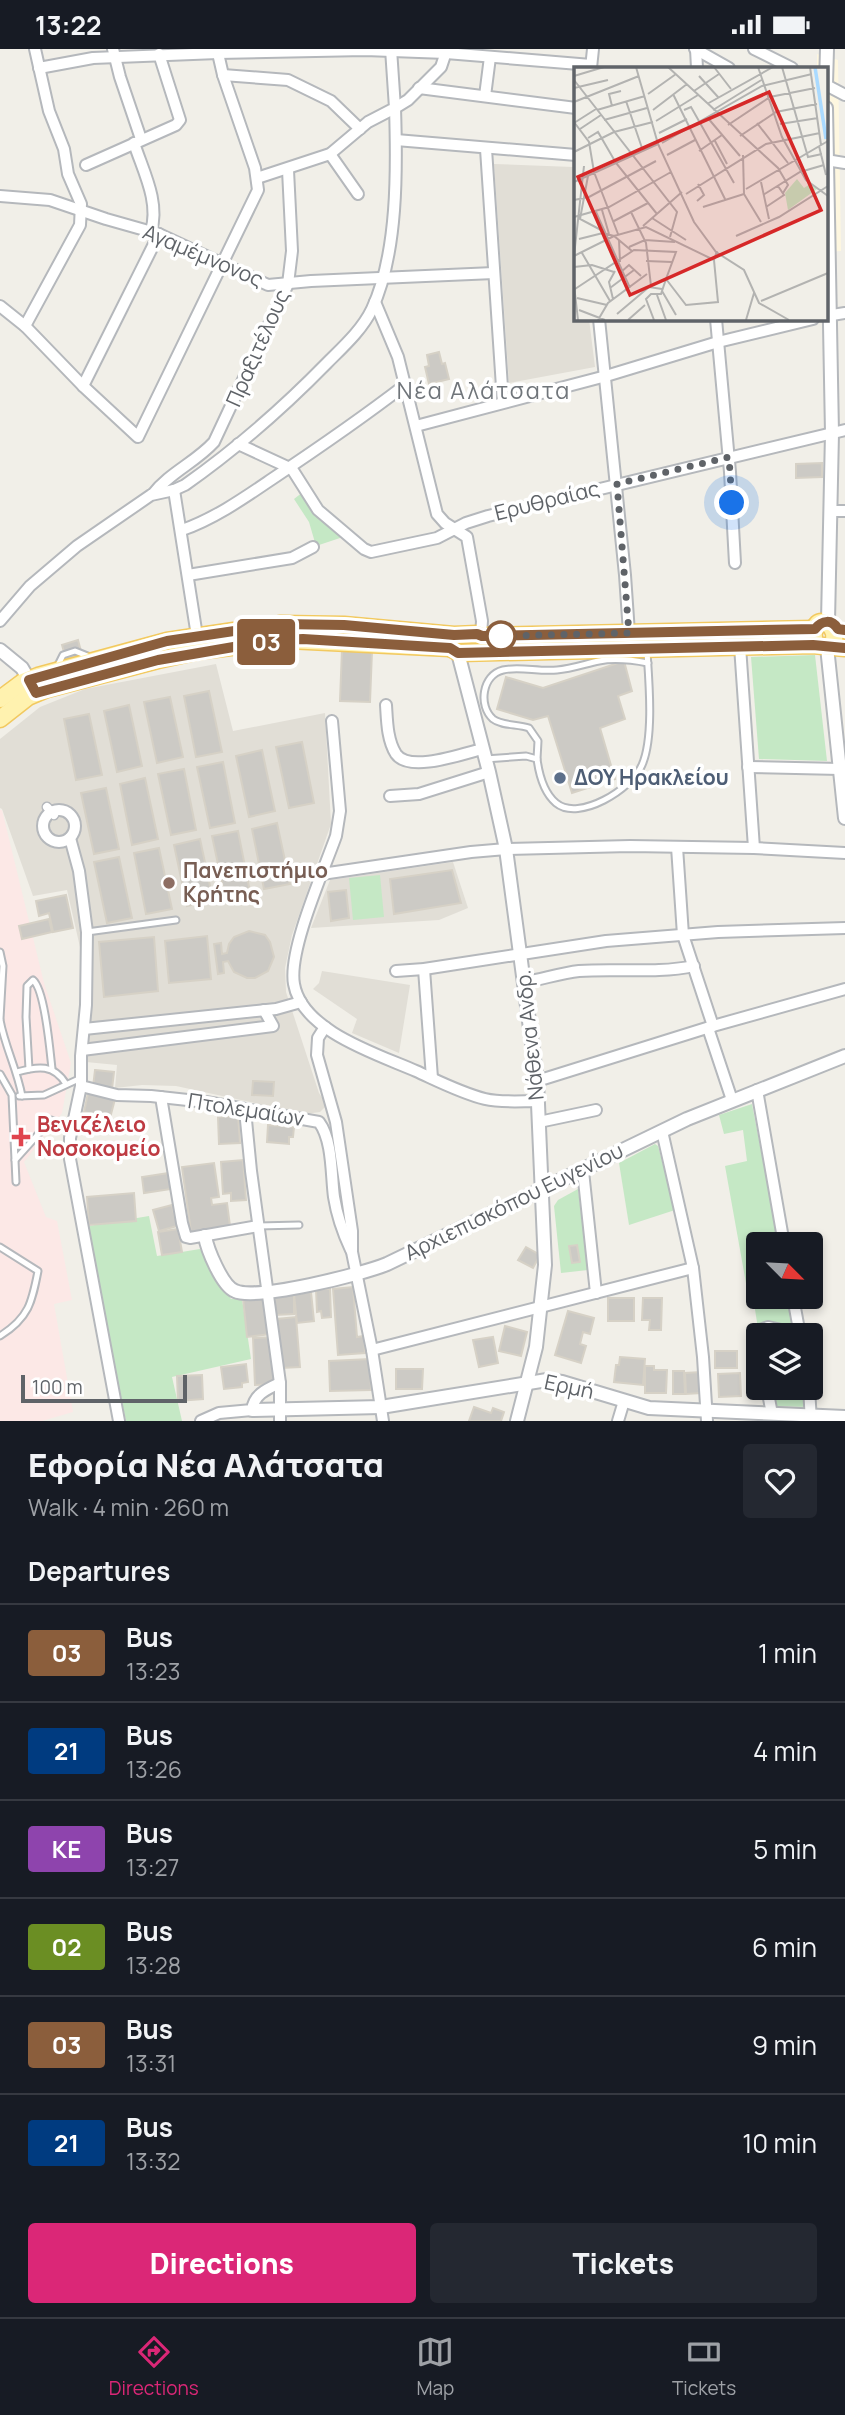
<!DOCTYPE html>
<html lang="en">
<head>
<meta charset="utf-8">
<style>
	body { margin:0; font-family:Manrope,sans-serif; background:#242831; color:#f1f3f6; height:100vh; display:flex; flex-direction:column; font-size:26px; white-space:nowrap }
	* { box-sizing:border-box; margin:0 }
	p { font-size:23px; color:#9ea1a6 }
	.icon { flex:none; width:38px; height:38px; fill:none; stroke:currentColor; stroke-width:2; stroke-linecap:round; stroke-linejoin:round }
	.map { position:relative; height:1372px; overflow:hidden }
	.sheet { display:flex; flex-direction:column; background:#171b24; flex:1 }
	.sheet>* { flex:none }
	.badge { padding:0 14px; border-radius:5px; font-size:24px; line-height:46px }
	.needle { width:46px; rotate:114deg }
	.controls { position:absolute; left:746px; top:1183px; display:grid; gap:14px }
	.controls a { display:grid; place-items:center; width:77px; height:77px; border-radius:7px; background:#171b24; box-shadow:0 4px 10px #0003; font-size:35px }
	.scale { position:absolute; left:21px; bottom:18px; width:166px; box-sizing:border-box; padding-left:7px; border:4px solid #5f6368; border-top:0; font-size:19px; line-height:24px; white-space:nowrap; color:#5f6368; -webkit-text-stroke:5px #fff; paint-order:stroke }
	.you { position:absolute; width:35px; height:35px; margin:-18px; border:5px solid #fff; border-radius:50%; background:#1a73e8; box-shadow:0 0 0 10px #1a73e833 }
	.map>.badge { position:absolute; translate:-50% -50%; box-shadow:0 0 0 4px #fff }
	h2 { padding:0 28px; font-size:26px; line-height:63px }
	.round { display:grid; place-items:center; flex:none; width:74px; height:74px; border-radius:7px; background:#242831 }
	.overview { display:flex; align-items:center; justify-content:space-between; height:119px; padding:0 28px }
	h1 { font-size:33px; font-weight:800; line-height:52px }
	.cta { display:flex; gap:14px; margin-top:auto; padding:14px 28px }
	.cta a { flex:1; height:80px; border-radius:7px; background:#db2777; color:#fff; font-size:28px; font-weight:800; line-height:80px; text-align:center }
	.cta a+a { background:#242831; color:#f1f3f6 }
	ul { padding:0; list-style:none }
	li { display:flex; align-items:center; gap:21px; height:98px; padding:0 28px; border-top:2px solid #363941 }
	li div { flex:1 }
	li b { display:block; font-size:26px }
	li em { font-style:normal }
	li .badge { min-width:77px; font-weight:700; text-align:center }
	.status { display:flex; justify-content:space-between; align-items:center; height:49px; padding:0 35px; background:#171b24; direction:ltr }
	.status svg { height:19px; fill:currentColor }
	.tabs { display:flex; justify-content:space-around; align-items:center; height:98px; border-top:2px solid #363941; background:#171b24; font-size:19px; color:#9ea1a6 }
	.tabs a { display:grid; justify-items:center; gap:4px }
	.tabs .selected { color:#db2777 }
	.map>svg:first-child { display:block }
</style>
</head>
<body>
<div class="status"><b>13:22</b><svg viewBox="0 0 49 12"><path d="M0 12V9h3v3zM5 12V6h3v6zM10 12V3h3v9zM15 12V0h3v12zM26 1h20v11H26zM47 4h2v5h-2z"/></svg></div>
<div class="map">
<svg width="845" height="1372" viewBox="0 0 845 1372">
	<rect width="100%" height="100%" fill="#f1efe8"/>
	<!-- commercial -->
	<path fill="#fef7e0" d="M817,5L838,11L841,202L826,203V19H817Z"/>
	<!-- education -->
	<g fill="#e1ded6">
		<path d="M494,115L573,118L576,147V270H589L595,318L509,334Z"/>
		<path d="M216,615L233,682L325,664L331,775L292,886L285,919L286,943L319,1044L327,1056L320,1063L305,1065L176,1037L142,1036L115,1039L117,1016L86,1013L82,907L67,841L33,847L2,760L0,759V690L40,658L85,640Z"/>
		<path d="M453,813L468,859L439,871L311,879L330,831Z"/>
		<path d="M322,922L410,936L399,1004L352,984L357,970L313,940L319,934Z"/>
	</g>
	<!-- medical -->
	<path fill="#fce8e6" d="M0,761H2L44,934L71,1014L62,1064L24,1113L46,1168L57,1172L72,1251L54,1255L73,1363L42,1372H0Z"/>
	<!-- green -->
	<g fill="#c5e8c5">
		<path d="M303,443L341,485L340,489L316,497L309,473L294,450Z"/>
		<path d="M815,606L827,712L759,710L751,608Z"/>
		<path d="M380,826L384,868L353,871L349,829Z"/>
		<path d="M752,1055L779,1195H758V1248H788L794,1286H759L754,1254L749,1251L725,1117L747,1112L743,1081L724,1085L719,1066Z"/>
		<path d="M655,1095L658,1097L675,1161L629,1176L619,1114Z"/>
		<path d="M578,1140L588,1221L561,1224L554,1157L558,1151Z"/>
		<path d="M149,1167L157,1207L200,1200L231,1250H242L251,1310L172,1328L182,1372H126L104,1265L89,1177Z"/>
		<path d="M769,1339H803L807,1358L772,1357Z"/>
	</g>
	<!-- building -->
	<g fill="#cccac5" stroke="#d6d1c6" stroke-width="2">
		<path d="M439,303L442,315L445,314L449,330L429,335L425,318L429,317L427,306Z"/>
		<path d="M822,414V428L796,429V415Z"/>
		<path d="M78,591L82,606L66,610L62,596Z"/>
		<path d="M342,600L372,602L370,653L340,652Z"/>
		<path d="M624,612L632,642L618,647L625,670L600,679L615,730L572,744L548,667L533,671L497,660L506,628L543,639Z"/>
		<path d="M209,642L222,703L196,708L184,647Z"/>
		<path d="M170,648L183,708L157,714L144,653Z"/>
		<path d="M129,656L142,717L117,723L104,662Z"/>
		<path d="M89,665L102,726L76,731L64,670Z"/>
		<path d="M302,693L314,754L289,759L276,698Z"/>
		<path d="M262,701L275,762L249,768L236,707Z"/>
		<path d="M223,713L235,774L210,779L197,718Z"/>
		<path d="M184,720L196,781L171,786L158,725Z"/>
		<path d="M145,729L158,790L132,796L120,735Z"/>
		<path d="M106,739L119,800L94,805L81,744Z"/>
		<path d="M277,774L290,835L264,840L252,780Z"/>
		<path d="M238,782L250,843L225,848L212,787Z"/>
		<path d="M200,790L213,851L187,857L174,796Z"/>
		<path d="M159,799L172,860L146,865L134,804Z"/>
		<path d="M119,808L132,869L107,874L94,813Z"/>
		<path d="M452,821L461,854L394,865L390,830Z"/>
		<path d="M346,841L349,869L331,872L328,843Z"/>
		<path d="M66,846L73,879L53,883L49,864L39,867L36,852Z"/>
		<path d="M49,870L52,883L22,890L19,877Z"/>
		<path d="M249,882L265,886L270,893L274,908L268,922L255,929H247L234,923L228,912L223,913L224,924L218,925L214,895L221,894L222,905L227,904L229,895L234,888Z"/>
		<path d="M207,887L211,930L169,934L165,892Z"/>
		<path d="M154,888L158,942L104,948L99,893Z"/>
		<path d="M95,1021L114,1023L112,1040L93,1038Z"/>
		<path d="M253,1032L274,1033L273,1047L252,1046Z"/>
		<path d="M88,1044L115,1050L110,1069L84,1063Z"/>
		<path d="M238,1067L240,1094L219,1095L218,1068Z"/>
		<path d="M268,1076L294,1078L293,1088H289V1095L267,1093Z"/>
		<path d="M243,1111L246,1151L231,1152V1144L223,1145L221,1113Z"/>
		<path d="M214,1114L219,1148L211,1149L212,1156L227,1154L230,1177L191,1183L182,1118Z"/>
		<path d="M169,1124L171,1140L144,1144L142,1128Z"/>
		<path d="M134,1144L136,1172L89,1176L87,1148Z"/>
		<path d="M172,1156L177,1177L159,1182L153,1161Z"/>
		<path d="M178,1180L182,1203L162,1206L158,1183Z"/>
		<path d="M577,1196L580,1213L572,1214L569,1197Z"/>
		<path d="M526,1198L540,1206L533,1219L518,1211Z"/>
		<path d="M353,1238L357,1288L364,1287L365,1304L338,1306L333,1240Z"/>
		<path d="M316,1240H330L331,1268L322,1269L321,1262L317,1263Z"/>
		<path d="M311,1243L314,1272L297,1274L294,1245Z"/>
		<path d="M294,1244V1265L275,1266V1245Z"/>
		<path d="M267,1247L271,1285L247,1288L243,1249Z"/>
		<rect x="608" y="1249" width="26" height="23"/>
		<path d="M643,1249H662L661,1281H649L650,1271H642Z"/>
		<path d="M568,1262L594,1269L590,1285L583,1283L580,1295L586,1297L581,1314L555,1306Z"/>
		<path d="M296,1268L300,1318L281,1319L277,1270Z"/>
		<path d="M505,1277L527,1283L521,1307L499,1302Z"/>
		<path d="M274,1288L276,1335L255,1336L253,1289Z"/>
		<path d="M493,1288L498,1314L479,1318L473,1291Z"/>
		<rect x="715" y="1302" width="22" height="17"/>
		<path d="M620,1308L645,1310L643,1336L614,1333L616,1316H619Z"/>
		<path d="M370,1310L371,1341L330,1342L329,1312Z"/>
		<path d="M246,1315L248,1333L242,1334V1338L224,1340L221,1318Z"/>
		<path d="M645,1317H654V1321H667L666,1344H645Z"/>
		<path d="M396,1320H423L422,1340H396Z"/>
		<path d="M673,1322H684L685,1345H673Z"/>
		<path d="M701,1323V1344L686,1345L685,1324Z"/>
		<path d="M740,1324L741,1347L719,1348L718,1325Z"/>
		<path d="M202,1326L203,1350L178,1352L177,1327Z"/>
		<path d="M474,1358L491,1364L493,1359L504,1363L501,1372H469Z"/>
	</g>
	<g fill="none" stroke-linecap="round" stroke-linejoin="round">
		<!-- service casing -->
		<g stroke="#b5b8bc" stroke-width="9">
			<g id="service">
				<path d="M57,618L63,606L75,602L90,608"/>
				<path d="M485,710L526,707L537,710C539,725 543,743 556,754C579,773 632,740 642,716C654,689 649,633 647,603"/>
				<path d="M537,710L538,692L529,679C518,675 502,677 493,670C478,657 482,626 503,621C519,617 539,623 557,621C571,620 585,615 599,612C615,609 632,611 648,614"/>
				<path d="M87,883L176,871"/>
				<path d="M0,903L3,917L0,970"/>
				<path d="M0,971C5,998 17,1020 22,1047"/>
				<path d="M29,1020L26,968L27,937L33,931C45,941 50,1002 52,1020"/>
				<path d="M17,1023C38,1017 54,1015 66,1035"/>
				<path d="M0,1025L12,1046L16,1133"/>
				<path d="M19,1047L44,1046L81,1029"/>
				<path d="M15,1111L51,1071L72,1078"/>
				<path d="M258,1177L299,1176"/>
				<path d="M0,1198L38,1222C32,1253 29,1269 0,1287"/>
			</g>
		</g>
		<!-- pedestrian casing -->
		<g stroke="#b5b8bc" stroke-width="11">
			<path id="pedestrian" d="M47,758L54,766"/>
		</g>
		<!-- minor casing -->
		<g stroke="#b5b8bc" stroke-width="14">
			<g id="minor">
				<path d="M113,0L120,28L141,90"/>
				<path d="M695,0L729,19"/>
				<path d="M696,0L697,19"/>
				<path d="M754,0L792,19"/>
				<path d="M39,19L93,9L218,4L365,1L446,4L591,16"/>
				<path d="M591,19L593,0"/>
				<path d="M223,26L288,31L331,52L360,80"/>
				<path d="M826,36L845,46"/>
				<path d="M419,39L576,59"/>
				<path d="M485,47L490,8"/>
				<path d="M396,91L576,106"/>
				<path d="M134,94C143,122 160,153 151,182"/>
				<path d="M486,100L503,353"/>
				<path d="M330,105L358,145"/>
				<path d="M826,111L845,114"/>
				<path d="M86,116L176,76L180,71L159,5"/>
				<path d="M257,129L330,105L368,73L395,59L391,0"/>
				<path d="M0,147L50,151L106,170L159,185L268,236L311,232L494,224"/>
				<path d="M375,253L398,308L437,465L445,474L467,488L482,572L481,586"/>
				<path d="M0,257L25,277L83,337L138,388L258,141L255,119L223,26L217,0"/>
				<path d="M826,267L845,264"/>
				<path d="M599,270L625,526L629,584"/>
				<path d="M716,270L730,423L735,514"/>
				<path d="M25,277L80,176L81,155L68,125L64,100L49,62L35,0"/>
				<path d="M83,337L159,185"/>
				<path d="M416,377L606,327L718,293L813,270"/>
				<path d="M238,395L292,420L318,461L364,500L371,503L437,489L466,474L488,467L845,381"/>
				<path d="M174,441L197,587"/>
				<path d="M153,445C169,424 196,413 214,393L288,235L292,202L288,121"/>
				<path d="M830,462H845"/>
				<path d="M182,481C214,470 244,449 272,430C317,400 362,369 405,336"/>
				<path d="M188,526L292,509L313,498"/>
				<path d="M0,572L30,537L77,497L151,446L174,441L185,436C236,400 284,358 327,314C343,298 362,281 372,260C398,204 397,120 395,59L408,51L441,18L447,0"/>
				<path d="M740,597L754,799"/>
				<path d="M386,656C387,671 387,691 396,705C409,724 462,705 482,700"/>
				<path d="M332,672L340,762L336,787C324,821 288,901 294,935C302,982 377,1005 416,1022C438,1032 461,1044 485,1050C502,1054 521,1052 538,1052"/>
				<path d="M748,718L840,720"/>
				<path d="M390,747L419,745L489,723"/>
				<circle cx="59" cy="777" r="16"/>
				<path d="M70,789L79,822L87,883L86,956L81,1007V1037L70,1089V1110L119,1372"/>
				<path d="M677,798L683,886L713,977"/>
				<path d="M322,825L471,803L506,800L630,797L754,799L845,804"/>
				<path d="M424,920L432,1029"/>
				<path d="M396,922L424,920L606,892L718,883L845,879"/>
				<path d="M525,933C543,930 561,924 579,922C617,919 656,925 694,917"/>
				<path d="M325,978L318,989L317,1006L336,1073L352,1182V1203L372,1301L383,1372"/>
				<path d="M708,979L732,1051"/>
				<path d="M84,980L276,960L301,953"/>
				<path d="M82,1001L273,977L264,961"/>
				<path d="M537,1032L713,977L845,940"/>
				<path d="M81,1037L117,1046L151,1047L206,1053L319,1073C333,1092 331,1126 334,1148C337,1167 343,1184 351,1201"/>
				<path d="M757,1041L784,1195"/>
				<path d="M161,1048L182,1174L186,1188L190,1189L258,1177"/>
				<path d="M245,1061L251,1122L280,1334V1372"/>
				<path d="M539,1073L596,1061"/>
				<path d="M662,1082L693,1219L703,1308L707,1372"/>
				<path d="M583,1122L596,1244"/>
				<path d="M793,1248L800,1286"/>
				<path d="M758,1289L760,1281L768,1278L799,1285"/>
				<path d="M372,1301L693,1219"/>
				<path d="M767,1339L772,1365"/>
				<path d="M809,1339L811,1372"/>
				<path d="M201,1372L219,1364L252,1361C254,1345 267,1340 280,1334"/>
				<path d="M618,1372L624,1352"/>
			</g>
		</g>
		<!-- tertiary casing -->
		<g stroke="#b5b8bc" stroke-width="16">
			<g id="tertiary">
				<path d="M826,35L827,0"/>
				<path d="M826,59L832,384L828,572"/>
				<path d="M827,598L845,769"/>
				<path d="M0,601L22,619L33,638"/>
				<path d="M458,604L489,723L506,800L537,1032L545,1216L536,1298L517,1372"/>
				<path d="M205,1187C207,1200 222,1237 235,1242C256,1252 363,1225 387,1215L687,1070L845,1007"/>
				<path d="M252,1361L381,1358L547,1331L562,1333L649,1359L845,1368"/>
			</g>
		</g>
		<!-- primary casing -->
		<g stroke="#f2c960" stroke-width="19">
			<g id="primary">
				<path d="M814,590C811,557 845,579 831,597"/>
				<path d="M449,591L450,599L459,604L813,596L845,599"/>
				<path d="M0,650L23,633L38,627L167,592L281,575L344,576L454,586L477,585L482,587L815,580"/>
				<path d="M0,670L28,648L47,640L158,611L199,602L288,591L450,599"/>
			</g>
		</g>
		<!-- service -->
		<use href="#service" stroke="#fff" stroke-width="5"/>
		<!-- pedestrian -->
		<use href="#pedestrian" stroke="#fff" stroke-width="8"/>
		<!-- minor -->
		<use href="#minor" stroke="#fff" stroke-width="10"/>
		<!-- tertiary -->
		<use href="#tertiary" stroke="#fff" stroke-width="12"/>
		<!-- primary -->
		<use href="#primary" stroke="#fff2af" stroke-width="16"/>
	</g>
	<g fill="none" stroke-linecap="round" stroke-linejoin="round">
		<!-- line casing -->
		<g stroke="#fff" stroke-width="16">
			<path id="line" d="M845,581L838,580C832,570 822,571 815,580L482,587L477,585L454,586L344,576L281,575L167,592L29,631L36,644L158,611L268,592L303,590L450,599L458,604L813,596L845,599"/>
		</g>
		<!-- line -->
		<use href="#line" stroke="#8b5e3c" stroke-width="10"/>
		<!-- walk -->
		<path stroke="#5f6368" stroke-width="7" stroke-dasharray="0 12.6" d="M501,587L629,584L617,435L729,408L732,454"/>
	</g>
	<!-- markers -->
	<circle fill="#fff" stroke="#8b5e3c" stroke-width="3.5" cx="501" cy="587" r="14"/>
	<circle fill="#5c6f8a" stroke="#fff" stroke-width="2.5" cx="560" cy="729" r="7"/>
	<circle fill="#8d6e63" stroke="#fff" stroke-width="2.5" cx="169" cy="834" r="7"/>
	<path fill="#e0444e" stroke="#fff" stroke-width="2.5" d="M17.5 1077.5h7v7h7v7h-7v7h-7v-7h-7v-7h7z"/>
	<g text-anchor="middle" stroke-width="7" stroke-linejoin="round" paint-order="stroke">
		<!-- street labels -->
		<g font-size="21" fill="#5f6368" stroke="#fff">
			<text transform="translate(203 207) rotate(23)" y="7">Αγαμέμνονος</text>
			<text transform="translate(258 299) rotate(-66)" y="7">Πραξιτέλους</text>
			<text transform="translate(547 452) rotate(-14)" y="7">Ερυθραίας</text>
			<text transform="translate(530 986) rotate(-96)" y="7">Νάθενα Ανδρ.</text>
			<text transform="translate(246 1061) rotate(9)" y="7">Πτολεμαίων</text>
			<text transform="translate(514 1153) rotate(-26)" y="7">Αρχιεπισκόπου Ευγενίου</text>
			<text transform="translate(569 1338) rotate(12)" y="7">Ερμή</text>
		</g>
		<!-- service labels -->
		<g font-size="21" font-weight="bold" fill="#4e5e75" stroke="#fff" text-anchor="start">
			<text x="574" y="736">ΔΟΥ Ηρακλείου</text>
		</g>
		<!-- education labels -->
		<g font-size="21" font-weight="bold" fill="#785e54" stroke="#fff" text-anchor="start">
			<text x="183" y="829">Πανεπιστήμιο<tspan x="183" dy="24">Κρήτης</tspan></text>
		</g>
		<!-- health labels -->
		<g font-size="21" font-weight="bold" fill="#be3a42" stroke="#fff" text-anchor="start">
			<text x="37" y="1083">Βενιζέλειο<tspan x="37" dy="24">Νοσοκομείο</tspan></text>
		</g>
		<!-- neighbourhood labels -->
		<g font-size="23" letter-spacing="2" fill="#70757a" stroke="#fff">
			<text x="484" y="350">Νέα Αλάτσατα</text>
		</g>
	</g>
	<!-- overview -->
	<g transform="translate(574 18)">
		<rect width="254" height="254" fill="#f1efe8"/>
		<path d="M223,112L230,121L236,117L243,122L214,143L211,126Z" fill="#c5e8c5"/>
		<path fill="none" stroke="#aadaff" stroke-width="3.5" d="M241,0L252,72"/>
		<path fill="none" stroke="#b3b3b1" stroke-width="2" d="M62,0L84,77L120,155L142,185L170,203L185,236L215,253M94,0L204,101L214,118L209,126M140,0L157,22M184,0L208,70L232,113L254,129M208,0L234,90L248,87M236,0L247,78M0,9L30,0M125,9L144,30M0,13L103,145L96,170M0,21L34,13M120,24L145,7M74,27L102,7M99,27L151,132M52,34L69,84M0,35L65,9M133,37L199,0M38,39L35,27L47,24M23,43L71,29M79,43L113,17M110,43L117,40L160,116M139,43L189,12M133,50L166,89M30,53L73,41M82,54L124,28M0,55L15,75L20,105L44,167M0,56L22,42M183,56L214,96M206,57L244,51M154,58L196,30L241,21M6,62L27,48M85,66L113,52M166,69L202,45L243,37M14,71L24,65L42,96L83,147M141,74L153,97M88,76L188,19L238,7M245,79L252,108M254,79V102M125,84L148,68M0,85L40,65L79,55M93,88L121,73M14,109L6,152L27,163M0,115L84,77M187,115L195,152M172,122L254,74M112,127L192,77L246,66M170,127L187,155M189,128L226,105L250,98M0,133L15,130L82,94M123,134L130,128L124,117M129,140L170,127L169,88M192,140L210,128L204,119M28,143L35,167M22,145L56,221M57,145L72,176L77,219M0,150L35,140L97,105M78,151L112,173M40,154L74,136M69,159L108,125M29,166L40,169L72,160L140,193M162,169L205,150L254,119M5,172L29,166M45,173L46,195M55,180L71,173L101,175M8,186L36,234M0,189L10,99M0,189L40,169L58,184M72,194L98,195M0,200L18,198L40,205M47,205L55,198L67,209M0,218L4,253M36,221L60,203M1,222L60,183L102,185L92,212M88,224L102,248M83,228L92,253M3,231L33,238M39,232L35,215L41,204M187,234L254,206M5,243L31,253M43,247L75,220L88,222M24,253L34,236L73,207M54,253L71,238M80,253L72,232L77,227H87L92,212L112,238L144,235L140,193L143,184M172,253L180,226"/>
		<path fill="#d62828" fill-opacity="0.15" stroke="#d62828" stroke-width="3.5" d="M195,25L247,143L56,228L4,110Z"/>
		<rect width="254" height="254" fill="none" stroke="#5f6368" stroke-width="3.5"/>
	</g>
</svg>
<div class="controls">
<a><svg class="needle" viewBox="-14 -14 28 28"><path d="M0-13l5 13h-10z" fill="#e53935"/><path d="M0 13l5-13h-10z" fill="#9ea1a6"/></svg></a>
<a><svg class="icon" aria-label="layers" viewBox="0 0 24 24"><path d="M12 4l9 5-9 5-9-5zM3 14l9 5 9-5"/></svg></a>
</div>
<div class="scale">100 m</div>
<div class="you" style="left:732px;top:454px"></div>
<b class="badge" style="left:266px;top:593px;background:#8b5e3c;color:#fff">03</b>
</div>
<section class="sheet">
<div class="overview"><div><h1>Εφορία Νέα Αλάτσατα</h1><p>Walk · 4 min · 260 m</p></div><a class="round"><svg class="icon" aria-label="heart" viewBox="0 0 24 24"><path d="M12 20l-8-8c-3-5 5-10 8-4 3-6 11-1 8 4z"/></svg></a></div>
<h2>Departures</h2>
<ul>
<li><span class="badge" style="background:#8b5e3c;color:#fff">03</span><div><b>Bus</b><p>13:23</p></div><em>1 min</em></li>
<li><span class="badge" style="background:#003b80;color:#fff">21</span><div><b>Bus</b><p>13:26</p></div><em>4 min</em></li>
<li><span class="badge" style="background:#8e44ad;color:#fff">KE</span><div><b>Bus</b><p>13:27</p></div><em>5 min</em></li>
<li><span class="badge" style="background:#6b8e23;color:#fff">02</span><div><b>Bus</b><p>13:28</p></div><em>6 min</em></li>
<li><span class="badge" style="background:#8b5e3c;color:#fff">03</span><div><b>Bus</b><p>13:31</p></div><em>9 min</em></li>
<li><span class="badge" style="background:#003b80;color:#fff">21</span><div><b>Bus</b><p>13:32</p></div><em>10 min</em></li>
</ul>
<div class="cta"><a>Directions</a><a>Tickets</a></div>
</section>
<nav class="tabs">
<a class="selected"><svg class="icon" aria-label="directions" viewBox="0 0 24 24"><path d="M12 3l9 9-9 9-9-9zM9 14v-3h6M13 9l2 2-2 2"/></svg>Directions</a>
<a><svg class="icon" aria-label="map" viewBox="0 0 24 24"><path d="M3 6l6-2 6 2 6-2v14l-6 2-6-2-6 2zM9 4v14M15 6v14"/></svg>Map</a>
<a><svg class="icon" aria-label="tickets" viewBox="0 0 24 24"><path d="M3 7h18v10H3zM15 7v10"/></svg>Tickets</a>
</nav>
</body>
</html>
